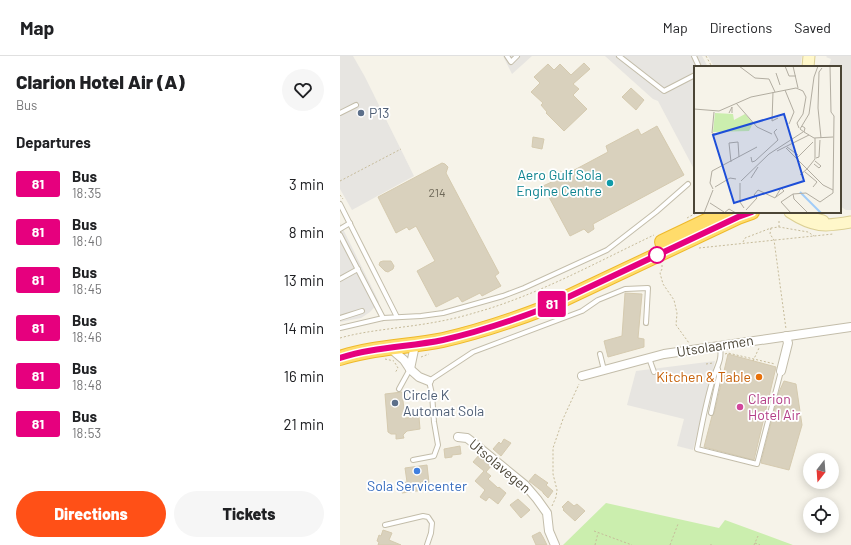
<!DOCTYPE html>
<html lang="en">
<head>
<meta charset="utf-8">
<style>
	body { margin:0; font-family:Barlow,sans-serif; background:#f6f6f6; color:#202124; height:100vh; display:flex; flex-direction:column; font-size:15px; white-space:nowrap }
	* { box-sizing:border-box; margin:0 }
	p { font-size:13px; color:#757577 }
	.icon { flex:none; width:22px; height:22px; fill:none; stroke:currentColor; stroke-width:2; stroke-linecap:round; stroke-linejoin:round }
	.map { position:relative; flex:1; overflow:hidden }
	.drawer { display:flex; flex-direction:column; background:#fff; width:340px }
	.drawer>* { flex:none }
	.badge { padding:0 8px; border-radius:3px; font-size:14px; line-height:26px }
	.needle { width:26px; rotate:197deg }
	.tools { position:absolute; left:463px; top:397px; display:grid; gap:8px }
	.tools a { display:grid; place-items:center; width:36px; height:36px; border-radius:50%; background:#fff; box-shadow:0 2px 10px #0003; font-size:20px }
	.map>.badge { position:absolute; translate:-50% -50%; box-shadow:0 0 0 2px #fff }
	h2 { padding:0 16px; font-size:15px; line-height:36px }
	.round { display:grid; place-items:center; flex:none; width:42px; height:42px; border-radius:21px; background:#f6f6f6 }
	.summary { display:flex; align-items:center; justify-content:space-between; height:68px; padding:0 16px }
	h1 { font-size:19px; font-weight:800; line-height:30px }
	.button { display:flex; gap:8px; margin-top:auto; padding:8px 16px }
	.button a { flex:1; height:46px; border-radius:24px; background:#ff5017; color:#fff; font-size:16px; font-weight:800; line-height:46px; text-align:center }
	.button a+a { background:#f6f6f6; color:#202124 }
	ul { padding:0; list-style:none }
	li { display:flex; align-items:center; gap:12px; height:48px; padding:0 16px }
	li div { flex:1 }
	li b { display:block; font-size:15px }
	li em { font-style:normal }
	li .badge { min-width:44px; font-weight:700; text-align:center }
	header { display:flex; align-items:center; gap:24px; box-sizing:border-box; height:56px; padding:0 20px; background:#fff; border-bottom:1px solid #e0e0e0 }
	header strong { font-size:19px }
	nav { display:flex; gap:22px; margin-inline-start:auto; font-size:14px }
	main { display:flex; flex:1; min-height:0 }
	.map>svg:first-child { display:block }
</style>
</head>
<body>
<header>
<strong>Map</strong>
<nav><a>Map</a><a>Directions</a><a>Saved</a></nav>
</header>
<main>
<section class="drawer">
<div class="summary"><div><h1>Clarion Hotel Air (A)</h1><p>Bus</p></div><a class="round"><svg class="icon" aria-label="heart" viewBox="0 0 24 24"><path d="M12 20l-8-8c-3-5 5-10 8-4 3-6 11-1 8 4z"/></svg></a></div>
<h2>Departures</h2>
<ul>
<li><span class="badge" style="background:#e6007e;color:#fff">81</span><div><b>Bus</b><p>18:35</p></div><em>3 min</em></li>
<li><span class="badge" style="background:#e6007e;color:#fff">81</span><div><b>Bus</b><p>18:40</p></div><em>8 min</em></li>
<li><span class="badge" style="background:#e6007e;color:#fff">81</span><div><b>Bus</b><p>18:45</p></div><em>13 min</em></li>
<li><span class="badge" style="background:#e6007e;color:#fff">81</span><div><b>Bus</b><p>18:46</p></div><em>14 min</em></li>
<li><span class="badge" style="background:#e6007e;color:#fff">81</span><div><b>Bus</b><p>18:48</p></div><em>16 min</em></li>
<li><span class="badge" style="background:#e6007e;color:#fff">81</span><div><b>Bus</b><p>18:53</p></div><em>21 min</em></li>
</ul>
<div class="button"><a>Directions</a><a>Tickets</a></div>
</section>
<div class="map">
<svg width="511" height="489" viewBox="0 0 511 489">
	<rect width="100%" height="100%" fill="#f6f3e9"/>
	<!-- green -->
	<path fill="#cbeeae" d="M266,447L379,472L385,464L453,489H223Z"/>
	<!-- parking -->
	<g fill="#e7e5e1">
		<path d="M0,0H13L25,21L74,120L12,154L0,133Z"/>
		<path d="M163,0H192L172,18Z"/>
		<path d="M265,0H362L368,11H355V115L318,45L313,43Z"/>
		<path d="M368,0H462L460,11H374Z"/>
		<path d="M487,0H511V154H506L500,150V11H489L491,3L486,1Z"/>
		<path d="M0,167L39,246L30,256L21,262L0,266Z"/>
		<path d="M375,305L353,394L337,390L344,363L287,349L296,315Z"/>
	</g>
	<!-- building -->
	<g fill="#d9d1bd" stroke="#d5caaf">
		<path d="M244,7L250,13L233,28L239,33L233,39L247,53L224,75L206,57L207,56L201,49L203,47L191,36L200,27L194,21L208,8L214,14L220,8L231,19Z"/>
		<path d="M291,32L304,44L296,54L282,41Z"/>
		<path d="M317,70L344,119L253,168L254,173L248,177L244,173L230,180L203,130L216,124L215,118L221,115L225,119L268,96L266,90L298,73L301,79Z"/>
		<path d="M193,81L204,83L202,93L192,91Z"/>
		<path d="M102,107L105,108L108,111L106,117L159,217L155,220L161,230L142,240L140,237L122,246L118,240L96,251L77,215L95,205L76,170L69,174L67,171L56,177L38,141Z"/>
		<path d="M43,205H51L54,210L53,213L48,216L45,215L39,209L40,206Z"/>
		<path d="M285,237L302,238L298,282L304,283V291L268,301L264,285L282,280Z"/>
		<path d="M388,298L436,311L414,404L364,391L372,360L374,358Z"/>
		<path d="M444,325L456,328L462,369L449,414L421,407V406L439,336Z"/>
		<path d="M62,336L65,362L79,361L80,373L67,375L63,379L64,382L56,383V378H51L48,376L45,338Z"/>
		<path d="M164,383L171,387L161,400L153,393L159,386L161,388Z"/>
		<path d="M120,390L121,398L112,399V401L105,402L104,393Z"/>
		<path d="M139,399L152,409L146,416L151,420L148,423L158,432L159,431L166,437L158,448L149,441L146,445L140,441L145,434L135,425L144,415L133,406Z"/>
		<path d="M87,409L89,427L83,428L84,434L62,437L61,427L67,426L65,412Z"/>
		<path d="M195,418L208,427L206,429L213,435L208,442L203,437V436L189,425Z"/>
		<path d="M178,443L190,454L181,462L170,449Z"/>
		<path d="M228,445L234,450L237,448L245,455L235,465L223,454L224,453L222,451Z"/>
		<path d="M43,474L52,477L49,484L61,489H38L39,486L37,485L39,479L41,480Z"/>
		<path d="M200,476L203,481L207,489H196L192,480Z"/>
	</g>
	<g fill="none" stroke-linecap="round" stroke-linejoin="round">
		<!-- lane casing -->
		<g stroke="#c3bdaa" stroke-width="6">
			<g id="lane">
				<path d="M167,0L171,6L177,0"/>
				<path d="M279,0L324,35L355,19"/>
				<path d="M354,0L359,11"/>
				<path d="M0,57L16,49"/>
				<path d="M0,148L57,261"/>
				<path d="M0,173L10,167"/>
				<path d="M0,179L43,262"/>
				<path d="M0,223L18,213"/>
				<path d="M0,262L22,255"/>
				<path d="M0,272L43,262L81,260L103,257L163,240L184,232L267,194L316,156L348,128"/>
				<path d="M380,290C382,304 378,308 374,320C366,344 362,369 357,393L417,408L441,315"/>
				<path d="M260,298L264,314"/>
				<path d="M309,302L314,316"/>
				<path d="M59,333L70,313"/>
				<path d="M371,357L379,320L378,313"/>
				<path d="M73,404L94,400L98,389L94,366L92,338L89,325L133,296L242,255L258,244L285,233L308,232L306,267"/>
				<path d="M45,469L83,460L88,461L92,467L91,477L87,489"/>
			</g>
		</g>
		<!-- street casing -->
		<g stroke="#c3bdaa" stroke-width="10">
			<g id="street">
				<path d="M50,292L64,304L70,313L75,289"/>
				<path d="M70,313L79,321L89,325"/>
				<path d="M441,315L448,287L446,280"/>
				<path d="M242,320L324,298L511,271"/>
				<path d="M118,381L127,382L131,385L185,429L197,443L207,457L209,475L215,489"/>
			</g>
		</g>
		<!-- secondary casing -->
		<g stroke="#dbcf94" stroke-width="13">
			<g id="secondary">
				<path d="M468,11L469,0"/>
				<path d="M450,156C473,171 485,171 511,166"/>
				<path d="M467,156L476,163L483,165"/>
			</g>
		</g>
		<!-- highway casing -->
		<g stroke="#eeb92b" stroke-width="16">
			<g id="highway">
				<path d="M322,186L385,156"/>
				<path d="M0,302C33,291 69,291 103,284C138,276 171,265 205,252L398,161L412,156"/>
			</g>
		</g>
		<!-- path -->
		<g stroke="#c6bb9a" stroke-width="1" stroke-dasharray="2 2" stroke-linecap="butt">
			<path d="M366,0L372,11"/>
			<path d="M0,125L61,93"/>
			<path d="M0,139L3,143"/>
			<path d="M500,150L502,148"/>
			<path d="M347,162L358,156"/>
			<path d="M439,171V163"/>
			<path d="M431,172L430,178L434,184L446,273"/>
			<path d="M403,186L405,182L431,172L439,171L468,176L474,180"/>
			<path d="M359,192L493,178"/>
			<path d="M322,209V213L320,217L323,228L334,244L337,257L336,269L349,287"/>
			<path d="M0,282C21,276 42,274 63,271C87,268 111,264 134,257C196,240 257,206 314,179"/>
			<path d="M385,298L388,297L435,308"/>
			<path d="M81,301L89,298"/>
			<path d="M45,303L54,305"/>
			<path d="M413,305L419,292"/>
			<path d="M55,307L58,312L55,317"/>
			<path d="M366,308L373,307"/>
			<path d="M212,450L216,441L217,434L213,418V392L223,363L239,328"/>
			<path d="M254,475L292,489"/>
			<path d="M415,487L420,489"/>
			<path d="M255,489L258,477"/>
			<path d="M330,489L338,468"/>
			<path d="M371,489V488"/>
			<path d="M414,489L418,480"/>
		</g>
		<!-- lane -->
		<use href="#lane" stroke="#fff" stroke-width="4"/>
		<!-- street -->
		<use href="#street" stroke="#fff" stroke-width="8"/>
		<!-- secondary -->
		<use href="#secondary" stroke="#fff7ca" stroke-width="11"/>
		<!-- highway -->
		<use href="#highway" stroke="#ffdc6b" stroke-width="14"/>
	</g>
	<g fill="none" stroke-linecap="round" stroke-linejoin="round">
		<!-- line casing -->
		<g stroke="#fff" stroke-width="9">
			<path id="line" d="M0,302C33,291 69,291 103,284C138,276 171,265 205,252L398,161L412,156"/>
		</g>
		<!-- line -->
		<use href="#line" stroke="#e6007e" stroke-width="6"/>
	</g>
	<!-- markers -->
	<g fill="#5c6f8a" stroke="#fff" stroke-width="1.5">
		<circle cx="21" cy="57" r="4"/>
		<circle cx="55" cy="347" r="4"/>
	</g>
	<circle fill="#0f9aa8" stroke="#fff" stroke-width="1.5" cx="270" cy="127" r="4"/>
	<circle fill="#fff" stroke="#e6007e" stroke-width="2" cx="317" cy="199" r="8"/>
	<circle fill="#e8710a" stroke="#fff" stroke-width="1.5" cx="419" cy="321" r="4"/>
	<circle fill="#d1479c" stroke="#fff" stroke-width="1.5" cx="400" cy="351" r="4"/>
	<circle fill="#3f7fe0" stroke="#fff" stroke-width="1.5" cx="77" cy="415" r="4"/>
	<g text-anchor="middle" stroke-width="3.5" stroke-linejoin="round" paint-order="stroke">
		<!-- number labels -->
		<g font-size="12" fill="#6e6858">
			<text x="97" y="141">214</text>
		</g>
		<!-- service labels -->
		<g font-size="14" fill="#4e5e75" stroke="#fff" text-anchor="start">
			<text x="29" y="62">P13</text>
			<text x="63" y="344">Circle K<tspan x="63" dy="16">Automat Sola</tspan></text>
		</g>
		<!-- culture labels -->
		<g font-size="14" fill="#0d838f" stroke="#fff" text-anchor="end">
			<text x="262" y="124">Aero Gulf Sola<tspan x="262" dy="16">Engine Centre</tspan></text>
		</g>
		<!-- street labels -->
		<g font-size="14" fill="#4b4536" stroke="#fff">
			<text transform="translate(375 290) rotate(-9)" y="5">Utsolaarmen</text>
			<text transform="translate(160 410) rotate(40)" y="5">Utsolavegen</text>
		</g>
		<!-- food labels -->
		<g font-size="14" fill="#c56008" stroke="#fff" text-anchor="end">
			<text x="411" y="326">Kitchen &amp; Table</text>
		</g>
		<!-- hotel labels -->
		<g font-size="14" fill="#b23c85" stroke="#fff" text-anchor="start">
			<text x="408" y="348">Clarion<tspan x="408" dy="16">Hotel Air</tspan></text>
		</g>
		<!-- shop labels -->
		<g font-size="14" fill="#366cbe" stroke="#fff">
			<text x="77" y="435">Sola Servicenter</text>
		</g>
	</g>
	<!-- overview -->
	<g transform="translate(354 10)">
		<rect width="147" height="147" fill="#f6f3e9"/>
		<path d="M21,47L39,48L40,54L51,48L59,57L55,65L19,66Z" fill="#cbeeae"/>
		<path fill="none" stroke="#a0ccf8" stroke-width="2" d="M106,126L127,147"/>
		<path fill="none" stroke="#b2ada1" stroke-width="1" d="M45,0L61,12L75,13L81,26M91,0L95,10H102M99,0L104,22M82,7L86,19M91,24L100,46L95,58M79,26L78,55L84,52M42,37L63,61L78,68M0,43L25,45L57,31L102,22L109,25L112,31L109,48L103,57L105,62M20,46L18,67L21,68M35,47L38,41V47M108,60L111,62L110,66L106,63L115,48L120,11L124,0M83,63L80,66L84,74M110,66L120,72L139,71M121,72V93L113,103L129,119L139,124M127,72L124,42L125,6L128,2M93,81L104,89M92,82L113,103L106,109M83,85L115,69M57,91L58,96L61,95L84,74M122,92L125,91L126,74M102,93L119,76M37,96L35,77L44,76L45,91M120,98L125,102L127,100L121,95M111,106L123,116L119,121M57,112L64,101M47,115L75,88L109,66M46,117V136L50,142M21,121L36,112L42,113M19,123L16,117L18,105L63,81M16,137L30,146M52,144L63,132L60,129L64,124L81,132L87,122L90,125L82,131M10,147L19,124M30,147L35,143L42,147M97,147L87,136L99,128M114,147L100,133L99,128L112,127L126,136L139,127L140,50L137,46L136,0"/>
		<path fill="#1d4ed8" fill-opacity="0.15" stroke="#1d4ed8" stroke-width="2" d="M90,48L110,115L40,137L19,69Z"/>
		<rect width="147" height="147" fill="none" stroke="#4b4536" stroke-width="2"/>
	</g>
</svg>
<div class="tools">
<a><svg class="needle" viewBox="-14 -14 28 28"><path d="M0-13l5 13h-10z" fill="#e53935"/><path d="M0 13l5-13h-10z" fill="#757577"/></svg></a>
<a><svg class="icon" aria-label="locate" viewBox="0 0 24 24"><circle cx="12" cy="12" r="6"/><path d="M12 2v4M12 18v4M2 12h4M18 12h4"/></svg></a>
</div>
<b class="badge" style="left:212px;top:248px;background:#e6007e;color:#fff">81</b>
</div>
</main>
</body>
</html>
